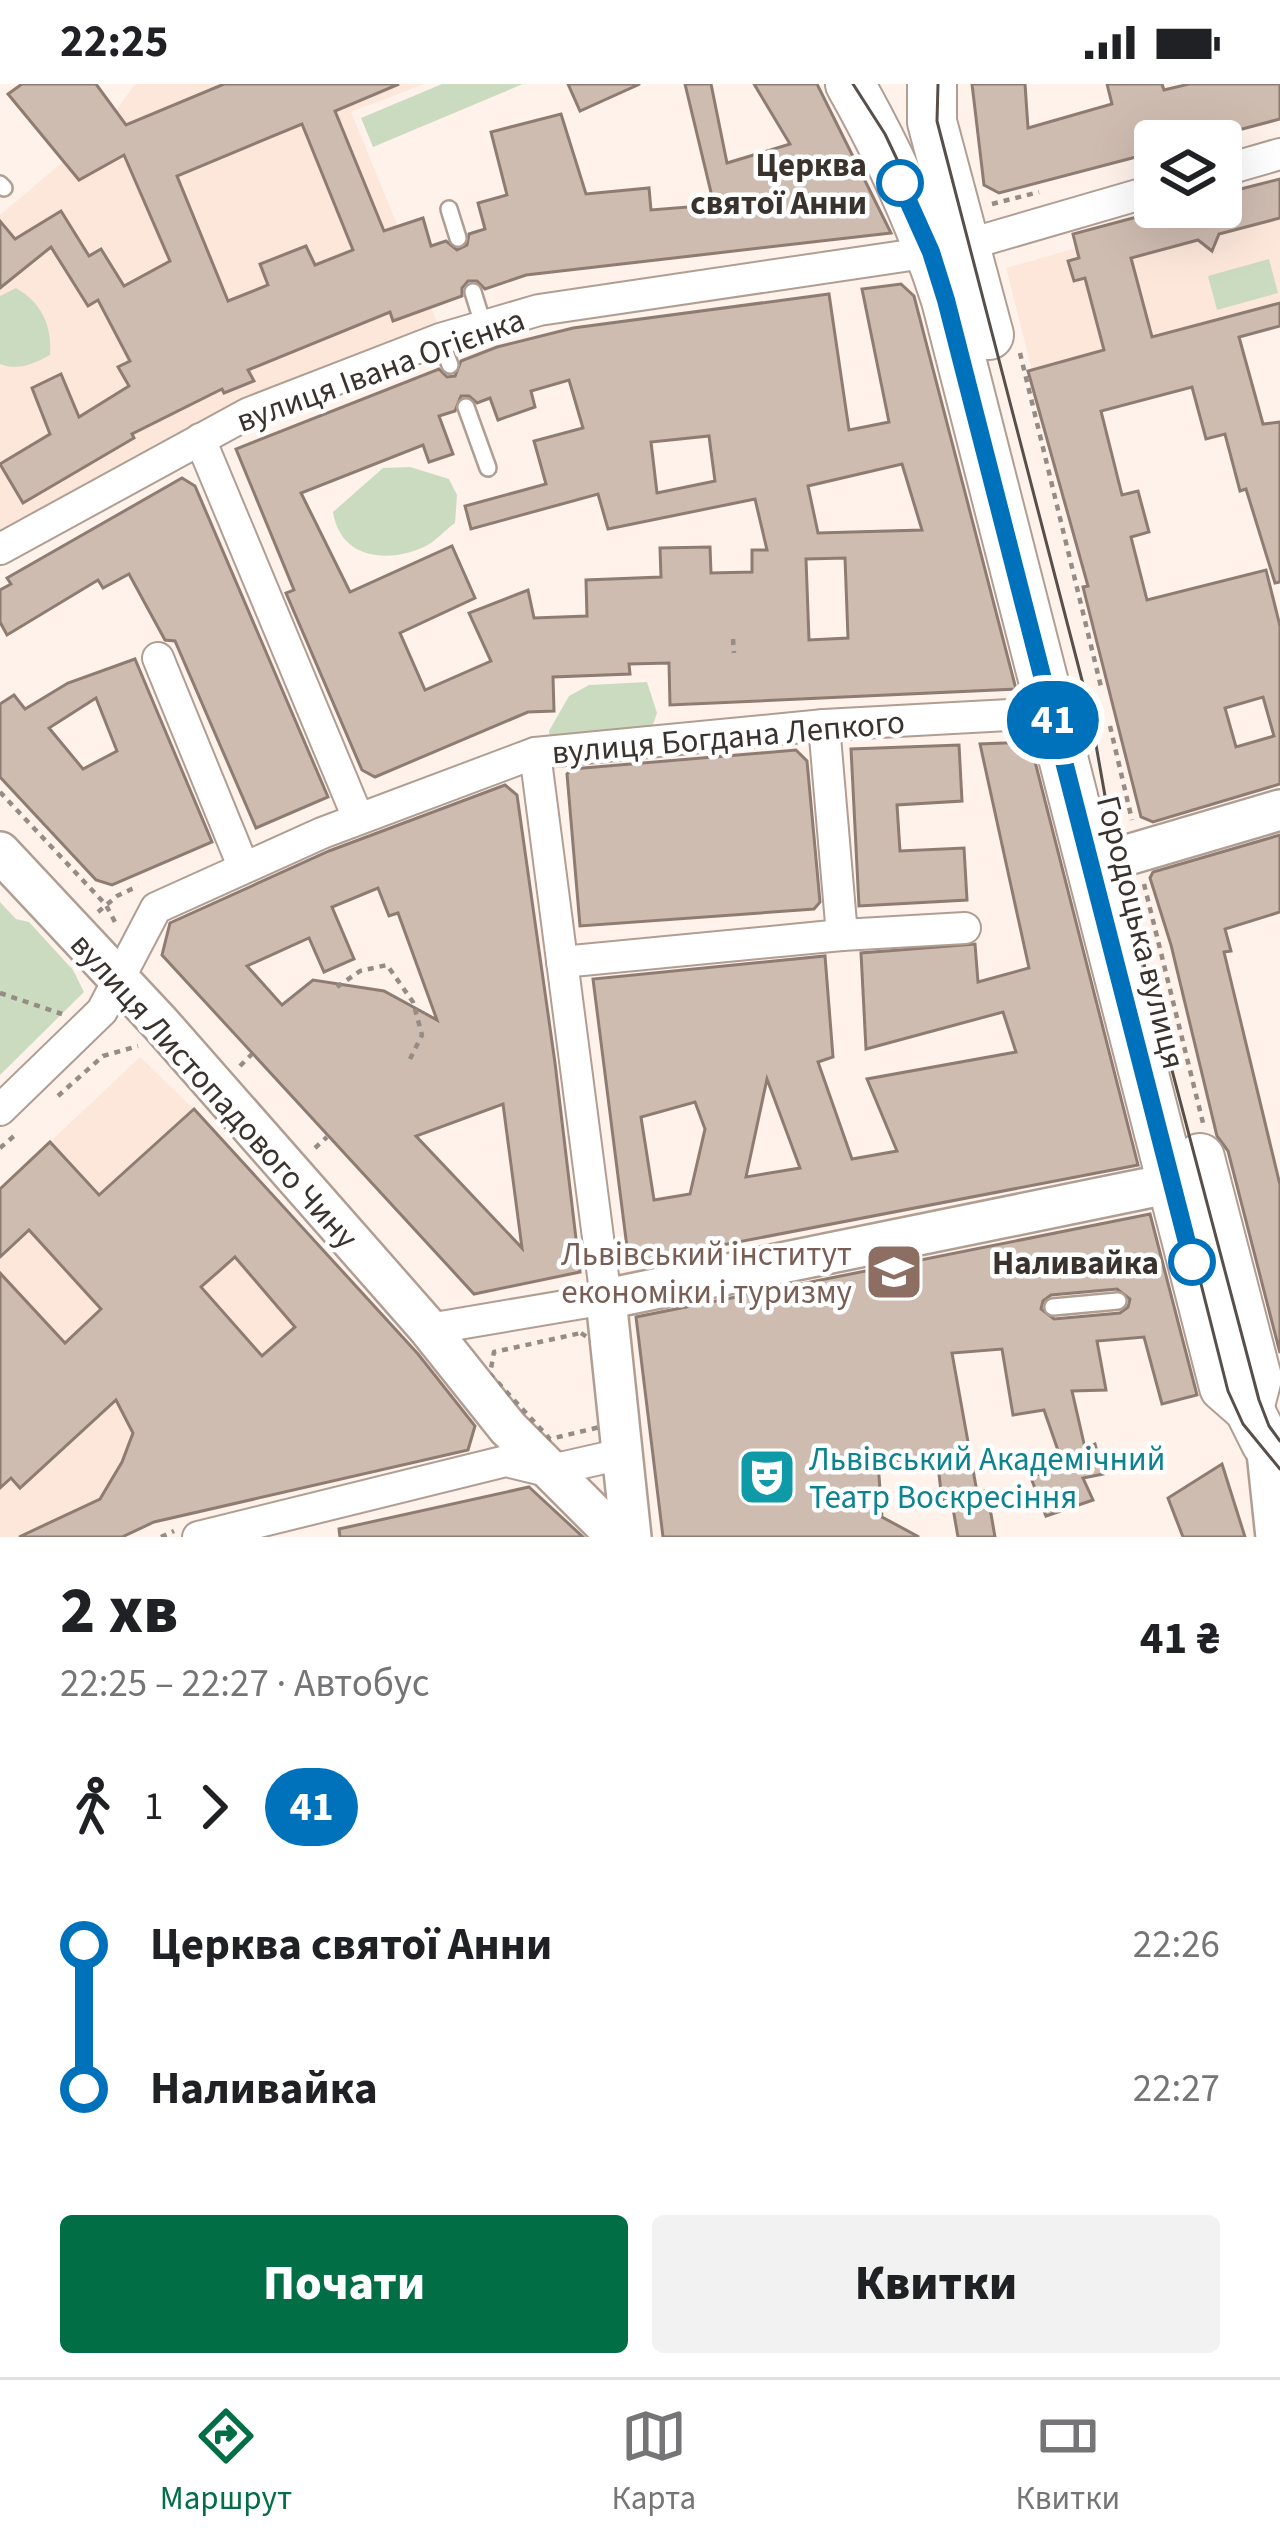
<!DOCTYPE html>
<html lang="uk">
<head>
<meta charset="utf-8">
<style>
	body { margin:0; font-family:"Source Sans 3",sans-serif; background:#f2f2f2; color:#202124; height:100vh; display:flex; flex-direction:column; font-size:45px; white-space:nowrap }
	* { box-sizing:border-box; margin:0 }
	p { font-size:39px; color:#757577 }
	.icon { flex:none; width:66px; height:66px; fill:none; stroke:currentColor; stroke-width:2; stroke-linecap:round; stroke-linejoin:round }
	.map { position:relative; height:1453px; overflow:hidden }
	.side { display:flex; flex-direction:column; background:#fff; flex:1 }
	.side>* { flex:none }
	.badge { padding:0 24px; border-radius:39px; font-size:42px; line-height:78px }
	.controls { position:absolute; left:1134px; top:36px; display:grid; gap:24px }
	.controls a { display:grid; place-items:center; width:108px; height:108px; border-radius:12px; background:#fff; box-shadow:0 12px 48px #0002; font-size:60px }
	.map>.badge { position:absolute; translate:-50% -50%; box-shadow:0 0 0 6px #fff }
	.legs { display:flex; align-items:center; gap:18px; height:132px; padding:0 60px; font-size:39px }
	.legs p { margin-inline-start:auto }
	.overview { display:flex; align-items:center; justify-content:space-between; height:204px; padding:0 60px }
	h1 { font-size:66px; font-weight:800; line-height:90px }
	.cta { display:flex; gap:24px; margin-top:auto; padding:24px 60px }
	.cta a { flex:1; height:138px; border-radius:12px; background:#026e46; color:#fff; font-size:48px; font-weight:800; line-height:138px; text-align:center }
	.cta a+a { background:#f2f2f2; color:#202124 }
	ul { padding:0 60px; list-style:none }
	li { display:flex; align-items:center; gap:42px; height:144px; font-size:45px }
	li i { display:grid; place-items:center; width:18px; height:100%; margin:0 15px; background:currentColor }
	li i::after { content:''; width:30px; height:30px; margin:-15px; border:9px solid; border-radius:50%; background:#fff }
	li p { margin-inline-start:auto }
	li:first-child i { background:linear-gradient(#0000 50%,currentColor 0) }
	li:last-child i { background:linear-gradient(currentColor 50%,#0000 0) }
	.status { display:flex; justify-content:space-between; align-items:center; height:84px; padding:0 60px; background:#fff; direction:ltr }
	.status svg { height:33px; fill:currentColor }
	.dock { display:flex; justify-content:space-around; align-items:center; height:168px; border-top:3px solid #e0e0e0; background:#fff; font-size:33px; color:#757577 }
	.dock a { display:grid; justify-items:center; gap:6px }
	.dock .selected { color:#026e46 }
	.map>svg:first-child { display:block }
</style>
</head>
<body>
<div class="status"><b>22:25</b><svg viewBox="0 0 49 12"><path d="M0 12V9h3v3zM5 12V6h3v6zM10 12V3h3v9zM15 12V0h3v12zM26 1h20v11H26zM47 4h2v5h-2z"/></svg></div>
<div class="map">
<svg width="1280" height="1453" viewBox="0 0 1280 1453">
	<rect width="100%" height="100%" fill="#fef2eb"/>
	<!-- built -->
	<g fill="#fde7db">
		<path d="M135,0H424L351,28L441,248L0,457V131L103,44Z"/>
		<path d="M1280,95V219L1032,286L1006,184L1076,164L1073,150L1174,123H1221V110Z"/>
		<path d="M140,973L194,1025L478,1334L468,1366L172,1430L122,1453H0V1105Z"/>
	</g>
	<!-- green -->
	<g fill="#cbdbc0">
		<path d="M442,0H523L373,63L361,34Z"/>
		<path d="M1269,175L1278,209L1217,226L1208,192Z"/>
		<path d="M16,204C42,219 52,242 50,271C34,280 18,287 0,280V212Z"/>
		<path d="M410,383L449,395L457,411L455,439C445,446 435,458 424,463C386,480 340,474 333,428L383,384Z"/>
		<path d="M647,598L657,629L649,652L550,658L549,647L569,612L589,601Z"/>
		<path d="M0,818L16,835L29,838L73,886L84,908L0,991Z"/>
	</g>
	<!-- building -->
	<g fill="#cfbcb1" stroke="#8e7c72" stroke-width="3" fill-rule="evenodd">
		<path d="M22,0H96L126,41L224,0H399L335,27L384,147L423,134L431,162L446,157L457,166L467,161L469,150L485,145L478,119L507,111L491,48L561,30L586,110L649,104L651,126L714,121L685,0H711L727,79L790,60L754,0H817L891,149L526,191L485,205L477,197H468L462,204V212L393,237L390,228L248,286L254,297L224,309L222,305L132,350L134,354L23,419L0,380L50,350L32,304L61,290L79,333L129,302L118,283L130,277L98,216L88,222L51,163L0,204V137L15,155L61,127L89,172L101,165L124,202L170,177L124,71L79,96L8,10ZM302,40L353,166L315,181L306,162L260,180L268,201L228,217L177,92Z"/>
		<path d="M568,0H640L580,27Z"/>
		<path d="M972,0H1025L1028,44L1112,20L1107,0H1162L1164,6L1189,0H1280V35L1197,57H1155V68L999,109L984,101Z"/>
		<path d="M1280,95V134L1219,150L1212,167L1198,156L1131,174L1152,253L1280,219V242L1239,253L1263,340L1280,338V498L1275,499L1246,405L1240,407L1225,350L1206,355L1192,303L1101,327L1122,411L1138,407L1149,448L1131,453L1147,516L1266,486L1280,542V700L1153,738L1141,733L1083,503L1088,502L1028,287L1104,266L1085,194L1074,197L1068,177L1079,174L1073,150L1174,123H1221V110ZM1263,613L1274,652L1236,663L1225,624Z"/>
		<path d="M901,200L914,212L1016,605L670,621L669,579L629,580L630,590L553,593L554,627L528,628L375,693L362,686L286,509L294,506L236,365L439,285L447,293L455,292L461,277L497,263L573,244L829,210L849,346L889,338L862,205ZM569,296L583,344L534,357L546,400L465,422L471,445L598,410L608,445L755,415L767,466H752V488L711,489L710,463L660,464L661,493L586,496L587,532L534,534L528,506L469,529L491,577L425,606L400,549L475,514L452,462L350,508L301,409L423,361L429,378L453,370L439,332L455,327L461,312H469L477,319L490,314L498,336L535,323L531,307ZM709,352L715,397L657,409L651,358ZM902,380L922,446L818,449L808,402ZM845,474L848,554L809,556L806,475Z"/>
		<path d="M182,394L195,402L328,713L256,744L175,557L165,556L129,490L103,504L98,496L7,551L0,538V506L11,500L7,494Z"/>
		<path d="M135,575L212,758L112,801L96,796L0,693V620L14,611L25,625L68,599ZM96,614L117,667L83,685L49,644Z"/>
		<path d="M1030,658L1138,1081L629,1179L593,895L825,872L833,973L818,978L852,1075L897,1067L867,995L1016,968L1003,928L866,965L861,869L975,860L978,898L1029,884L980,660ZM767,995L800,1084L746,1093ZM695,1018L705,1045L690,1110L654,1116L641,1033Z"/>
		<path d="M959,661L962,717L897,721L900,767L964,764L967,816L859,822L851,665Z"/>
		<path d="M796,666L807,677L820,818L814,825L580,842L567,690L572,685Z"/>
		<path d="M505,701L517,711L555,979L580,1188L474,1210L162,871L170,839L329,767ZM378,804L389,832L398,829L437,936L384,907L313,896L282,921L247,882L309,854L324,888L354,875L332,823ZM503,1020L522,1164L416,1052Z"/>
		<path d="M1280,751V828L1225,845L1231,867L1224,868L1280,1101V1269L1228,1067L1217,1052L1171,861L1150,794L1153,788Z"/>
		<path d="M194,1025L418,1270L475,1342L468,1366L154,1438L122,1453H19L100,1415L122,1378L133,1349L116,1316L20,1404L11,1394L0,1404V1189L65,1259L101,1225L29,1146L0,1173V1105L50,1058L99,1111ZM235,1173L295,1243L262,1272L201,1203Z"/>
		<path d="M1150,1130L1197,1311L1162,1320L1144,1253L1097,1257L1106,1306L1072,1307L1085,1364L1095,1360L1103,1390L1083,1394L1093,1416L1046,1432L1031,1394L1062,1378L1044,1326L1013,1331L1002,1265L952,1269L977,1408L987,1407L995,1453H958L951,1413L942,1416L937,1373L878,1378L882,1433L919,1453H663L636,1233ZM1117,1205L1130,1215L1128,1223L1120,1229L1054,1235L1041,1225L1043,1217L1051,1211Z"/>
		<path d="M1222,1380L1245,1453H1183L1168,1414Z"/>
		<path d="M529,1403L583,1453H340L339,1445Z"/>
	</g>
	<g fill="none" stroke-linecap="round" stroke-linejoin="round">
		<!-- service casing -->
		<g stroke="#b09e93" stroke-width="20">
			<g id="service">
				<path d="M0,100L4,104"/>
				<path d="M449,125L458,154"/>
				<path d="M473,208L483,240"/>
				<path d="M440,255L450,281"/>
				<path d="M466,323L488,384"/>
				<path d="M1053,1223L1118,1217"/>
			</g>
		</g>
		<!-- minor casing -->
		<g stroke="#b09e93" stroke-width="34">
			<g id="minor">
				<path d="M1221,87L1280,70"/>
				<path d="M966,161L1155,106"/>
				<path d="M200,355L358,734"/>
				<path d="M0,465L249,329L440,255L539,226L931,168"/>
				<path d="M158,574L243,782"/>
				<path d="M824,641L842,851"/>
				<path d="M562,878L842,851L965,844"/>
				<path d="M0,1026L102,927L156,824L322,749L535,669L824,641L1085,627"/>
				<path d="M429,1245L606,1215L535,669"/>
				<path d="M198,1453L506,1377L547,1387L622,1370"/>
			</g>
		</g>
		<!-- tertiary casing -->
		<g stroke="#b09e93" stroke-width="44">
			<g id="tertiary">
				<path d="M0,768L160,939L429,1245L508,1344L617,1453"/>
				<path d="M1090,782L1280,726"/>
				<path d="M1266,1359L1276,1453"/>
				<path d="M631,1453L606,1215L1172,1099"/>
			</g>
		</g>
		<!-- primary casing -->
		<g stroke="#b09e93" stroke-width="52">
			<g id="primary">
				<path d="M850,0C889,69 922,141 946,216L1224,1303L1249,1325L1266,1359L1280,1373"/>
				<path d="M932,0V38L989,251"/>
				<path d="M1200,1074L1257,1294L1249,1325"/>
			</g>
		</g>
		<!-- path -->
		<g stroke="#958c86" stroke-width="4.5" stroke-dasharray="6 6" stroke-linecap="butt">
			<path d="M992,120L1039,108"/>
			<path d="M1020,269L1102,607"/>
			<path d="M733,555L734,569"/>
			<path d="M1110,642L1132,736"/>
			<path d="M0,708L106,821L115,838"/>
			<path d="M1144,800L1203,1039"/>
			<path d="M98,828L117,812L138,802"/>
			<path d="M337,903L360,887L387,881L413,918L422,951L408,979"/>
			<path d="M0,909L62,930"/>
			<path d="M240,982L252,970"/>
			<path d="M58,1012L103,972L138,962"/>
			<path d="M0,1064L14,1052"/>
			<path d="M315,1064L327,1053"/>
			<path d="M581,1249L596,1259L604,1342L550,1355L490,1290L494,1268Z"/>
			<path d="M161,1453L174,1447"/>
		</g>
		<!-- service -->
		<use href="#service" stroke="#fff" stroke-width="15"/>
		<!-- minor -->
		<use href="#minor" stroke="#fff" stroke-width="30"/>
		<!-- tertiary -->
		<use href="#tertiary" stroke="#fff" stroke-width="39"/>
		<!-- primary -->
		<use href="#primary" stroke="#fff" stroke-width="48"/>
		<!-- tram -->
		<g stroke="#574f4a" stroke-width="3">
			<path d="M853,0L885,50L940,166L1228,1307L1243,1340L1280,1385"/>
			<path d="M938,0L937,37L1090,627L1116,774L1259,1316L1269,1342L1280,1357"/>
		</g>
	</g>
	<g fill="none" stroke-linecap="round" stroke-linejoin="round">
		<!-- line-1 casing -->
		<g stroke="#fff" stroke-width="27">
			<path id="line-1" d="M900,99L931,168L946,216L1192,1178"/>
		</g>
		<!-- line-1 -->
		<use href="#line-1" stroke="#0072bc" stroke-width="18"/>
	</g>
	<!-- icons -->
	<defs>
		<g id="university-square" transform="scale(3)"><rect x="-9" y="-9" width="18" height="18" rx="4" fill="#8d6e63" stroke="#fff"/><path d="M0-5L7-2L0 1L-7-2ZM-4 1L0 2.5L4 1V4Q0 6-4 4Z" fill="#fff"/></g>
		<g id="theatre-square" transform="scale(3)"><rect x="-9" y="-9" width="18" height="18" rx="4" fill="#0f9aa8" stroke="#fff"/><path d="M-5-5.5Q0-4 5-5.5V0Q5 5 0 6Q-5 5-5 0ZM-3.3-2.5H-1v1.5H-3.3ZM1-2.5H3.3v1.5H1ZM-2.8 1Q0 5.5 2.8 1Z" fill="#fff"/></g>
	</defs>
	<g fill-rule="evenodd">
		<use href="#university-square" x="894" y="1188"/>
		<use href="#theatre-square" x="767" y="1393"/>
	</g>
	<!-- markers -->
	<g fill="#fff" stroke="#0072bc" stroke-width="6">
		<circle cx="900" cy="99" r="21"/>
		<circle cx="1192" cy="1178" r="21"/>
	</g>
	<g text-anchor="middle" stroke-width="9" stroke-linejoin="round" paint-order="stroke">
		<!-- stop labels -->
		<g font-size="33" font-weight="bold" fill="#39322d" stroke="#fff" text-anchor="end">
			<text x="867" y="92">Церква<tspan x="867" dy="38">святої Анни</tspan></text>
			<text x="1159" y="1190">Наливайка</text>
		</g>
		<!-- street labels -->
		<g font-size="33" fill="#39322d" stroke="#fff">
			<text transform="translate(380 285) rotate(-20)" y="12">вулиця Івана Огієнка</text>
			<text transform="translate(728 652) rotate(-5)" y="12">вулиця Богдана Лепкого</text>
			<text transform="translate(1142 848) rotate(76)" y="12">Городоцька вулиця</text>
			<text transform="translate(215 1006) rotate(48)" y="12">вулиця Листопадового Чину</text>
		</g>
		<!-- education labels -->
		<g font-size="33" fill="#785e54" stroke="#fff" text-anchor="end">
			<text x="852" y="1181">Львівський інститут<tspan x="852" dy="38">економіки і туризму</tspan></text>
		</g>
		<!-- culture labels -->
		<g font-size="33" fill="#0d838f" stroke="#fff" text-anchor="start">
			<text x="809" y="1386">Львівський Академічний<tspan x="809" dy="38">Театр Воскресіння</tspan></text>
		</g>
	</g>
</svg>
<div class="controls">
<a><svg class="icon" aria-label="layers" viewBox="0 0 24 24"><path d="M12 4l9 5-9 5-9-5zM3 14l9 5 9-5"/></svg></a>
</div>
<b class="badge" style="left:1053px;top:636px;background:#0072bc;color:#fff">41</b>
</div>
<section class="side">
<div class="overview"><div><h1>2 хв</h1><p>22:25 – 22:27 · Автобус</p></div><b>41 ₴</b></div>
<div class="legs"><svg class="icon" aria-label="walk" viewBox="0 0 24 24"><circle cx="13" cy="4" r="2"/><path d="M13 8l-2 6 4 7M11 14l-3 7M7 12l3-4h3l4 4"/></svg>1<svg class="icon" aria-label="forward" viewBox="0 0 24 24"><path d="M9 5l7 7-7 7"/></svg><b class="badge" style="background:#0072bc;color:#fff">41</b></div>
<ul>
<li><i style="color:#0072bc"></i><b>Церква святої Анни</b><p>22:26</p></li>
<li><i style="color:#0072bc"></i><b>Наливайка</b><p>22:27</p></li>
</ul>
<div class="cta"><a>Почати</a><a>Квитки</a></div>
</section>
<nav class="dock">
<a class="selected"><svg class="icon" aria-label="directions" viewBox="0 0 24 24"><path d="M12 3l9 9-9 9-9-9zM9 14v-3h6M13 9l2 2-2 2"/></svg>Маршрут</a>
<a><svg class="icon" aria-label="map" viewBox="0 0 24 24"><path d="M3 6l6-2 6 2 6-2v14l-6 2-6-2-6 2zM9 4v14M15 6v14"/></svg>Карта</a>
<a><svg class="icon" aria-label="tickets" viewBox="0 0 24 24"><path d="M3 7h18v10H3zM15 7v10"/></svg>Квитки</a>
</nav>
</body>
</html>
